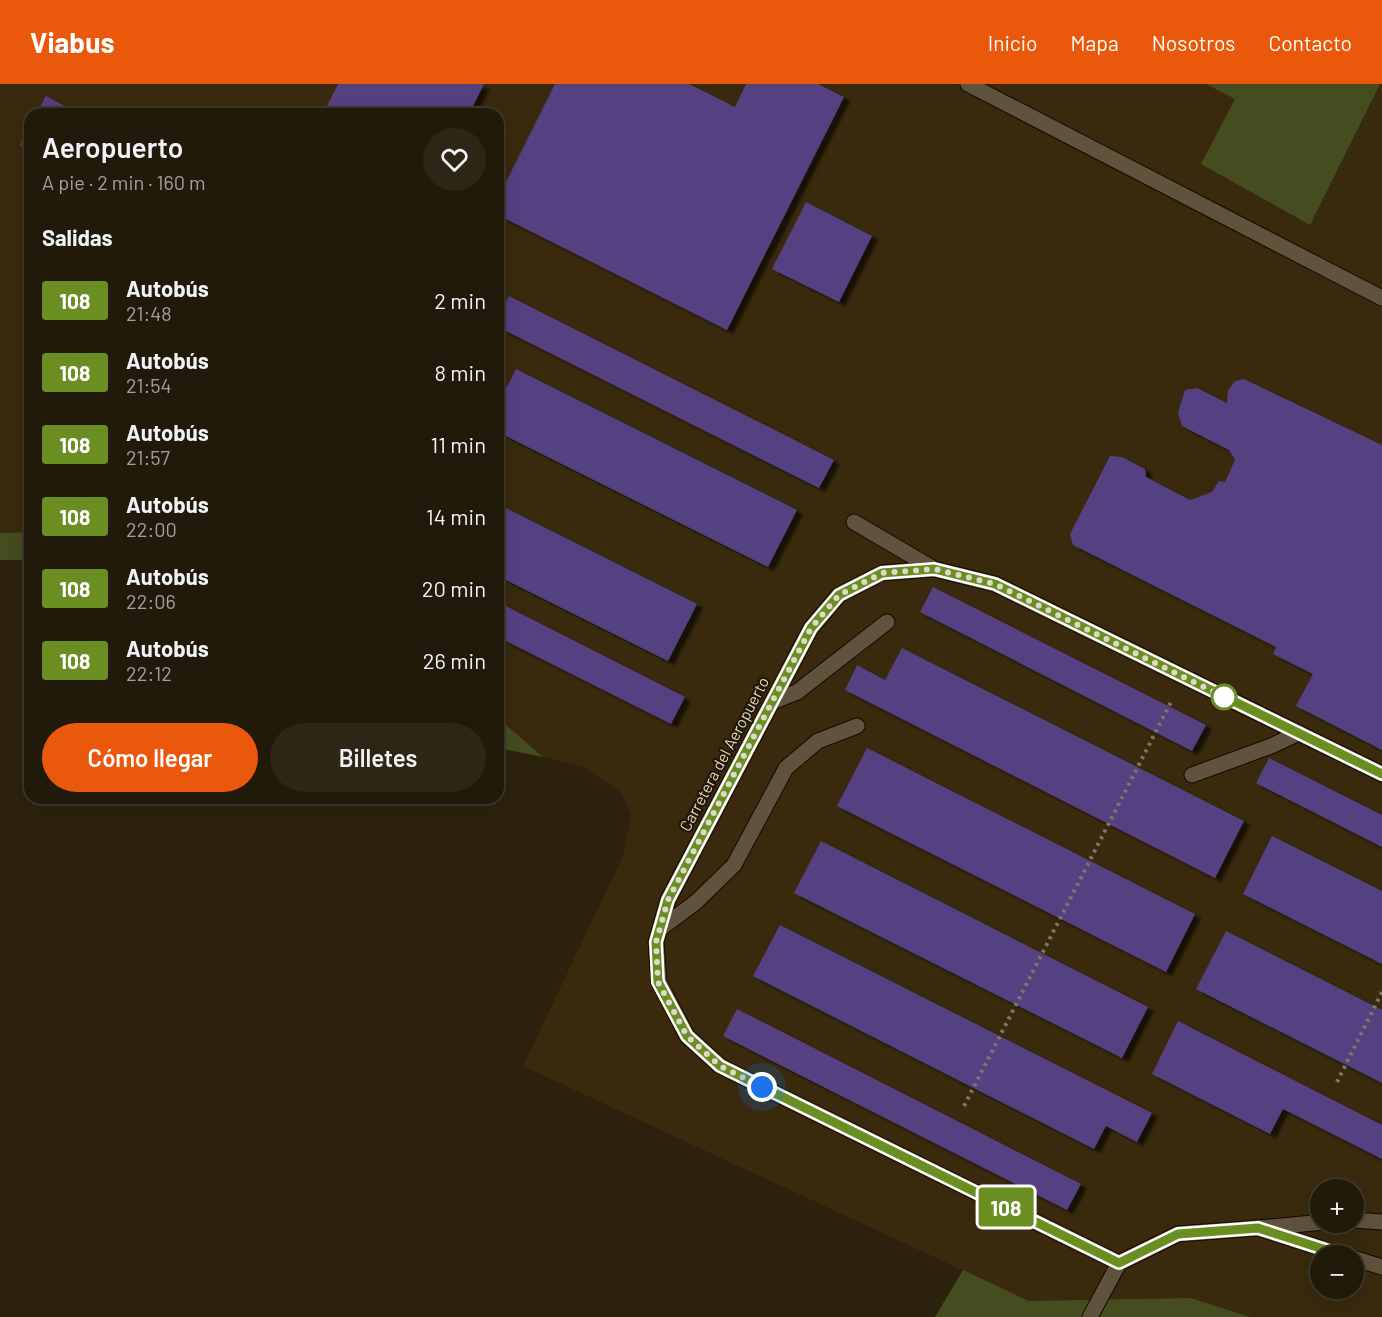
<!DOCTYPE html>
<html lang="es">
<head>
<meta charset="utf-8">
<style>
	body { margin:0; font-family:Barlow,sans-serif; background:#2d2617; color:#f1f3f6; height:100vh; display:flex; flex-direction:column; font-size:22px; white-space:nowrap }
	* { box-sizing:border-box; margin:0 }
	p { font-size:20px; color:#a2a09c }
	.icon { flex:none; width:33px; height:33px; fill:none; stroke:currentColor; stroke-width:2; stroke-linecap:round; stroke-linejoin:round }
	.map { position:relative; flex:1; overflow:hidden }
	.sheet { position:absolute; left:24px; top:24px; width:480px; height:696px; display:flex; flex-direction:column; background:#211909; border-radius:18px; box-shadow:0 6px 24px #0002,0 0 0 2px #3e382a }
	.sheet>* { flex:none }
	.badge { padding:0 12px; border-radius:4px; font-size:21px; line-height:39px }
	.buttons { position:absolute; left:1310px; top:1095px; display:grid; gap:12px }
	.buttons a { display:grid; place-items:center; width:54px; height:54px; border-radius:50%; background:#211909; box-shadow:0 6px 24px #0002,0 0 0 2px #3e382a; font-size:30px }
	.you { position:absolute; width:30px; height:30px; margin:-15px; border:4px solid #fff; border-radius:50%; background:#1a73e8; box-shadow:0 0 0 9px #1a73e833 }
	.map>.badge { position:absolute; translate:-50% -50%; box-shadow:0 0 0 3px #fff }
	h2 { padding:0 18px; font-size:22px; line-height:54px }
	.round { display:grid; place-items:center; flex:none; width:63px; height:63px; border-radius:32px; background:#2d2617 }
	.head { display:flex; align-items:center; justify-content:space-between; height:102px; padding:0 18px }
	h1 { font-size:28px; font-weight:600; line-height:45px }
	.cta { display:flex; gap:12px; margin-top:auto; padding:12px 18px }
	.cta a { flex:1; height:69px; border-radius:36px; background:#ea580c; color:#fff; font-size:24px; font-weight:600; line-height:69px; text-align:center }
	.cta a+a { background:#2d2617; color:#f1f3f6 }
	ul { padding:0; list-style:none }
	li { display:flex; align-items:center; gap:18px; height:72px; padding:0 18px }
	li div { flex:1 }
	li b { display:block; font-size:22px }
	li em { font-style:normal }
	li .badge { min-width:66px; font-weight:700; text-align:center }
	header { display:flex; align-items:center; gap:36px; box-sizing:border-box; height:84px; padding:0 30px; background:#ea580c; color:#fff }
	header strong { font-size:28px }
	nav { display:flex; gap:33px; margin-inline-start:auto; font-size:21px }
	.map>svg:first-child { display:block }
</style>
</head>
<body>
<header>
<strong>Viabus</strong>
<nav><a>Inicio</a><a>Mapa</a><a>Nosotros</a><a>Contacto</a></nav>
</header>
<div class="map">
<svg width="1382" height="1233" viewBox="0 0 1382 1233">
	<defs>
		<filter id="shadow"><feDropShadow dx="6" dy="4" stdDeviation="1.5" flood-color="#0009"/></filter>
	</defs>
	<rect width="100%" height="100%" fill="#2c210c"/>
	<!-- built -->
	<path fill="#392a0d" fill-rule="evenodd" d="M0,0H1382V1233H1250L1191,1214L1098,1217H1029L523,982L623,772L631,732L622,709L583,683L543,673L498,634V30H30V448L0,449ZM1320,1106H1353V1138H1320ZM1320,1172H1353V1204H1320Z"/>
	<!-- green -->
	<g fill="#454c1f">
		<path d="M1206,0H1380L1310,141L1201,80L1235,15Z"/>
		<path d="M30,448V476H0V449Z"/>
		<path d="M498,634L543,673L498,664Z"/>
		<path d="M963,1186L1029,1217L1191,1214L1250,1233H935Z"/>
	</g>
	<!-- building -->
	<g fill="#543f82" filter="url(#shadow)">
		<path d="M338,0H484L469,30H323Z"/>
		<path d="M555,0H689L735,23L746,0H818L844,13L727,246L498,131V114Z"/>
		<path d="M46,12L80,30H36Z"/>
		<path d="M30,42V66L20,61Z"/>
		<path d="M806,118L872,152L839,218L772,185Z"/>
		<path d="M509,212L834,376L819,404L498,243V235Z"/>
		<path d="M516,285L797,426L768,483L498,348V320Z"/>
		<path d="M1244,295L1382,361V666L1296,622L1313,590L1273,570L1276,563L1073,461L1070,450L1110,372L1122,373L1145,385L1146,393L1190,416L1212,408L1219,397L1225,398L1235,376L1229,366L1182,342L1178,329L1185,306L1197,304L1227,319L1228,307L1235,297Z"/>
		<path d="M498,420L697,520L668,577L498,492Z"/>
		<path d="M933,503L1206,641L1192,667L920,528Z"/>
		<path d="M498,518L685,613L671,640L498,553Z"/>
		<path d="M902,564L1244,737L1215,794L845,606L857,581L885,596Z"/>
		<path d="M867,664L1195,830L1166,888L837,722Z"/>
		<path d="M1269,674L1382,731V763L1256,699Z"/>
		<path d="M1272,752L1382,807V880L1243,810Z"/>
		<path d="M821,757L1148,923L1122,974L794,809Z"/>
		<path d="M780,841L1152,1029L1137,1058L1106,1042L1094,1065L753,892Z"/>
		<path d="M1226,847L1382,926V999L1196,905Z"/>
		<path d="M737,925L1081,1100L1067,1126L723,952Z"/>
		<path d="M1178,937L1382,1041V1075L1283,1025L1270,1050L1152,990Z"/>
	</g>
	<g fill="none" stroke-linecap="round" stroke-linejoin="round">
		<!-- service casing -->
		<g stroke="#140a00" stroke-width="17">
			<g id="service">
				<path d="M968,0L1382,214"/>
				<path d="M854,438L934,485"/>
				<path d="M772,618L797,608L887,538"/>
				<path d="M1192,691L1271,662L1299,649"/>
				<path d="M660,845L696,818L734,781L786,684L818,657L857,642"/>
				<path d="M1353,1136L1382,1138"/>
				<path d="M1258,1144L1325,1138"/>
			</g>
		</g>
		<!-- tertiary casing -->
		<g stroke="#140a00" stroke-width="17">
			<g id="tertiary">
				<path d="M1345,1172L1258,1144L1178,1150L1119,1179L720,982L687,952L659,898L656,858L668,816L811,544L839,511L882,489L934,485L995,500L1382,690"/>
				<path d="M1353,1174L1382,1183"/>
				<path d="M1090,1233L1119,1179"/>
			</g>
		</g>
		<!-- path -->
		<g stroke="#7e7564" stroke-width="4" stroke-dasharray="3 4.5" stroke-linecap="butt">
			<path d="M1337,998L1382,908"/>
			<path d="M964,1022L1171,618"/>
		</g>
		<!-- service -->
		<use href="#service" stroke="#60533d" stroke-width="15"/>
		<!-- tertiary -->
		<use href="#tertiary" stroke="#60533d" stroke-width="15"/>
	</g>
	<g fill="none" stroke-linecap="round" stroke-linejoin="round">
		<!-- line casing -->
		<g stroke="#fff" stroke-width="14">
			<path id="line" d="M1345,1172L1258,1144L1178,1150L1119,1179L720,982L687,952L658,898L656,858L668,816L811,544L839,511L882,489L934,485L995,500L1382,690"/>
		</g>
		<!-- line -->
		<use href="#line" stroke="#6b8e23" stroke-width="9"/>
		<!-- walk -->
		<path stroke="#ded7ca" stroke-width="6" stroke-dasharray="0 10.8" d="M762,1003L720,982L687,952L658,898L656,858L668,816L772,618L811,544L839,511L882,489L934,485L995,500L1224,613"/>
	</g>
	<!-- markers -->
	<circle fill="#fff" stroke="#6b8e23" stroke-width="3" cx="1224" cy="613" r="12"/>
	<g text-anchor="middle" stroke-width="4.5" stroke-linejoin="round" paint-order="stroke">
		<!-- street labels -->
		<g font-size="16" fill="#ded7ca" stroke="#231803">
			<text transform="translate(724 670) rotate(-62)" y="6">Carretera del Aeropuerto</text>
		</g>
	</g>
</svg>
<div class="buttons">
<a>+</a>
<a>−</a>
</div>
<div class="you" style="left:762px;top:1003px"></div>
<b class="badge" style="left:1006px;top:1123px;background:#6b8e23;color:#fff">108</b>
<section class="sheet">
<div class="head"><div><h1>Aeropuerto</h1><p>A pie · 2 min · 160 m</p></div><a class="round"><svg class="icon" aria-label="heart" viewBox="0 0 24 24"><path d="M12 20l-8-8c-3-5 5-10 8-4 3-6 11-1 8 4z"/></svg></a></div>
<h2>Salidas</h2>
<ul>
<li><span class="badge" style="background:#6b8e23;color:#fff">108</span><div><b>Autobús</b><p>21:48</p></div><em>2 min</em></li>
<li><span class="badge" style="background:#6b8e23;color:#fff">108</span><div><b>Autobús</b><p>21:54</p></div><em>8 min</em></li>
<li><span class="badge" style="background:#6b8e23;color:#fff">108</span><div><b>Autobús</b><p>21:57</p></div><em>11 min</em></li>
<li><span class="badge" style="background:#6b8e23;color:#fff">108</span><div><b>Autobús</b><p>22:00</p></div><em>14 min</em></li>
<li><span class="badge" style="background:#6b8e23;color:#fff">108</span><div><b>Autobús</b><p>22:06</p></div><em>20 min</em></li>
<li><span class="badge" style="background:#6b8e23;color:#fff">108</span><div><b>Autobús</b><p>22:12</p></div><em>26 min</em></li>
</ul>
<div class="cta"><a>Cómo llegar</a><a>Billetes</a></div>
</section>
</div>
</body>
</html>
